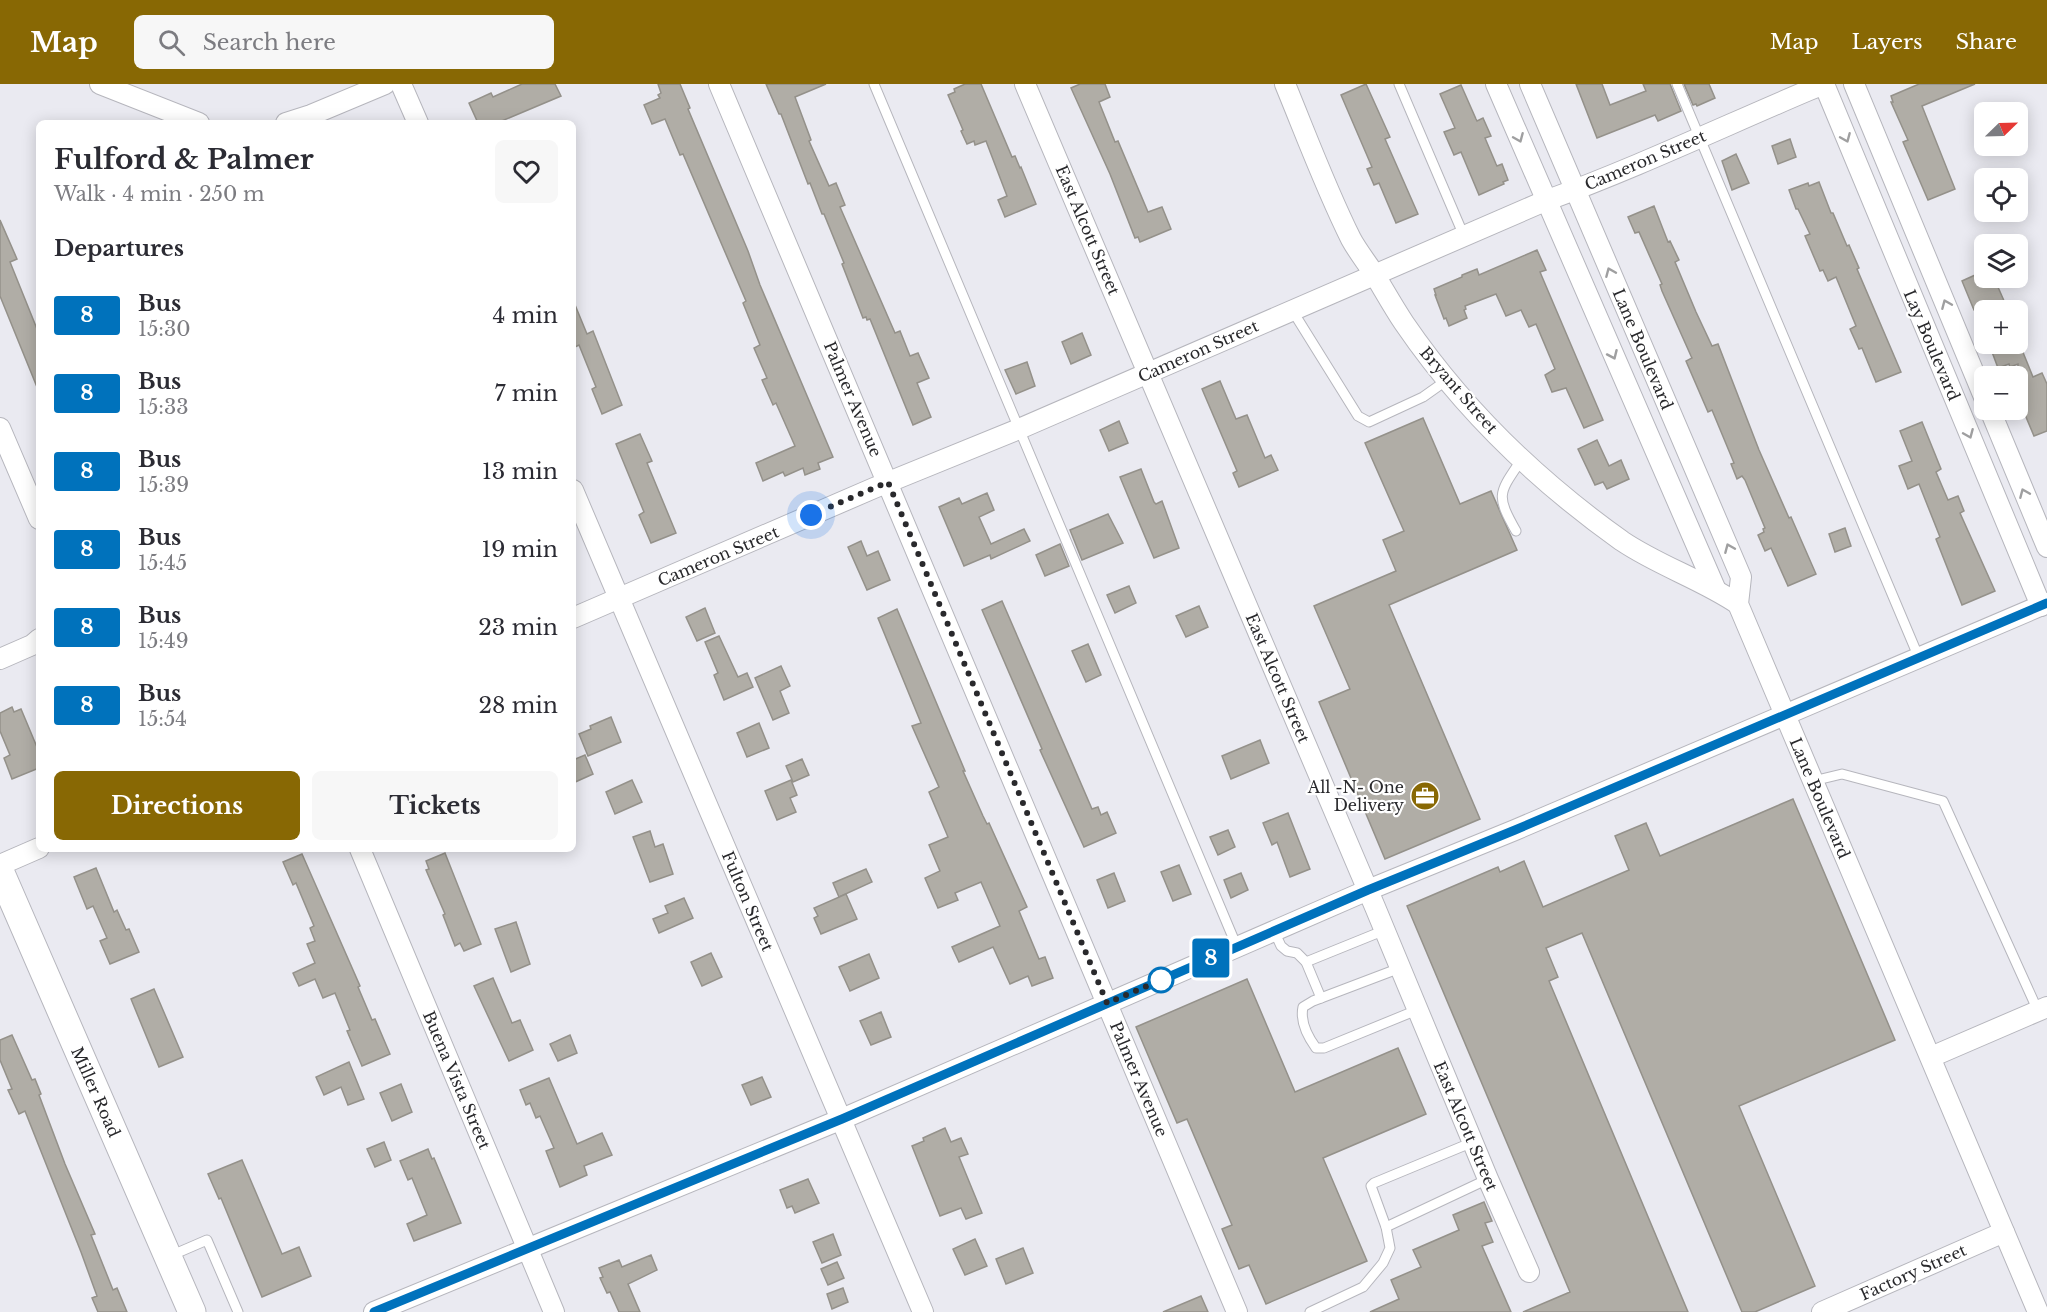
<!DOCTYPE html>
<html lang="en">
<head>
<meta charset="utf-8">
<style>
	body { margin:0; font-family:"Libre Baskerville",serif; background:#f7f7f7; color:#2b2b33; height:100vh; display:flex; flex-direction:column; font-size:22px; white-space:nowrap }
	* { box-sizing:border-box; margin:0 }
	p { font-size:20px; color:#7c7c81 }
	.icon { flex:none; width:33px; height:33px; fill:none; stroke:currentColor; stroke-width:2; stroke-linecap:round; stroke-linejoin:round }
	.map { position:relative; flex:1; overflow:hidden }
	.panel { position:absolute; left:36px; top:36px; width:540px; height:732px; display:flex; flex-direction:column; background:#fff; border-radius:9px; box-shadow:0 3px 15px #0003 }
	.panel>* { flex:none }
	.badge { padding:0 12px; border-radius:4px; font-size:21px; line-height:39px }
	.needle { width:39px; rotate:67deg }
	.fabs { position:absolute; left:1974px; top:18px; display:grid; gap:12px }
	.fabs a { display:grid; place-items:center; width:54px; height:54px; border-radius:9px; background:#fff; box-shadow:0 3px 15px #0003; font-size:30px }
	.you { position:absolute; width:30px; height:30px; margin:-15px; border:4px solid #fff; border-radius:50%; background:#1a73e8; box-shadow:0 0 0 9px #1a73e833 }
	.map>.badge { position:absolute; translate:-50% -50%; box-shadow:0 0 0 3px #fff }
	h2 { padding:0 18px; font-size:22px; line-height:54px }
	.round { display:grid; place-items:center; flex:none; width:63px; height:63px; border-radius:9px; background:#f7f7f7 }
	.head { display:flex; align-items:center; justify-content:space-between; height:102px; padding:0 18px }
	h1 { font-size:28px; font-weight:800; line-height:45px }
	.button { display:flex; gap:12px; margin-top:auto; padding:12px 18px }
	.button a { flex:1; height:69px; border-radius:9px; background:#886804; color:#fff; font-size:24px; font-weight:800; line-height:69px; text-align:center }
	.button a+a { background:#f7f7f7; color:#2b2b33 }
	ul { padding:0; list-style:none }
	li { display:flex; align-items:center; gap:18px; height:78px; padding:0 18px }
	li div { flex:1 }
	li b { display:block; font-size:22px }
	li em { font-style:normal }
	li .badge { min-width:66px; font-weight:700; text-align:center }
	header { display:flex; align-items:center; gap:36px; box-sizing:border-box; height:84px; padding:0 30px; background:#886804; color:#fff }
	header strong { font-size:28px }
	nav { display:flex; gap:33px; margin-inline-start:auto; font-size:21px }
	.search { width:420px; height:54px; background:#f7f7f7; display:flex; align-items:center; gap:15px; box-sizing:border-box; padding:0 21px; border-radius:9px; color:#7c7c81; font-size:22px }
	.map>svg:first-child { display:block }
</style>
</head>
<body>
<header>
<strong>Map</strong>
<div class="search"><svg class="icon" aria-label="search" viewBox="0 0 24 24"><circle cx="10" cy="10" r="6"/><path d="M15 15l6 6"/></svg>Search here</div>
<nav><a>Map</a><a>Layers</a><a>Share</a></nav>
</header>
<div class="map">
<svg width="2047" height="1228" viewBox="0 0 2047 1228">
	<rect width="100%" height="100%" fill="#eaeaf1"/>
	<!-- building -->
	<g fill="#b0ada6" stroke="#94918a" stroke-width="1.5">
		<path d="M522,0H555L561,12L497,39H478L469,19L491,9L493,13Z"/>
		<path d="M658,0H680L690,24L688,25L748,167L760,201L833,373L818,379L820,385L805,391L803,384L785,392L783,388L763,397L756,379L795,362L776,319L773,321L762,296L767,294L754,264L760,261L743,219L746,217L683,70L680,71L665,35L652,40L644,21L660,14L658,11L661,9Z"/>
		<path d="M766,0H826L795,13L811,56L809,57L829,102L836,99L845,121L840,123L895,249L900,247L910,272L918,269L929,294L917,299L931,333L913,341L870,235L867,236L866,233L863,234L842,180L844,179L824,130H822L810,99L808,100L781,30H779Z"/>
		<path d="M965,0H981L1012,73L1015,72L1020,84L1021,83L1036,120L1005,133L998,116L1007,112L986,57L975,61L974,57L967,60L961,47L963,46L948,11L955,8L954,5Z"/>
		<path d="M1080,0H1105L1110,13L1099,18L1115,58L1118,57L1148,128L1162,123L1171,145L1140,158L1138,153L1135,154L1110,90L1071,4Z"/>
		<path d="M1366,0L1390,53L1385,55L1418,130L1396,139L1379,99L1374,101L1367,85L1372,83L1341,11Z"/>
		<path d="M1576,0H1602L1610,21L1646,7L1643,0H1670L1681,27L1658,37L1655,31L1597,54Z"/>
		<path d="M1684,0H1709L1715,14L1697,22L1696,20L1693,21Z"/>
		<path d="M1919,0H1975L1922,22L1955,105L1928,116L1903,58L1908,56L1891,18H1893L1891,12Z"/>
		<path d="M1461,1L1476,35L1477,37L1483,34L1491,52L1485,54L1496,80L1497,82L1502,80L1508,96L1503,98L1504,100L1479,111L1461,68L1454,71L1444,48L1455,44L1440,10Z"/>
		<path d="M1790,55L1796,73L1778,80L1772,62Z"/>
		<path d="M1736,70L1749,99L1732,106L1722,77Z"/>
		<path d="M1819,98L1831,129H1833L1847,162L1849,161L1859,184L1857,185L1901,288L1876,298L1862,264L1859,265L1850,245L1856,242L1836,193L1828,197L1823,186L1820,187L1805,152L1810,150L1798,125H1796L1789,106L1808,99L1809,102Z"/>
		<path d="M1654,122L1668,158L1670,157L1679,176L1675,178L1696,228L1712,262L1718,260L1759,366L1789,434L1791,433L1816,490L1788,502L1771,464L1765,467L1758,451L1764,448L1763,445L1765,444L1745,396L1742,392L1737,395L1731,380L1734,379L1712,326L1708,328L1686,277L1692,274L1691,272L1662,207L1660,201L1662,200L1639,148L1635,149L1628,133Z"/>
		<path d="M0,136L17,175L10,178L39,250V308L0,212Z"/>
		<path d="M1537,166L1546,186L1540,188L1603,336L1584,344L1566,304L1552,308L1545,291L1555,285L1536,240L1529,243L1521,226L1506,232L1496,210L1465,222L1466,225L1464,226L1467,234L1449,242L1446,234L1444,235L1435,211H1436L1434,205L1462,193V191L1477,185L1479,191Z"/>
		<path d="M1984,187V194H1994L2008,226H1974L1962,197Z"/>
		<path d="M573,216L587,250L593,247L622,321L602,330L592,305L596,303L579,261L573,264Z"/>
		<path d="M1082,249L1091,271L1071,280L1062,258Z"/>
		<path d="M2018,256L2033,293L2042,289L2047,300V347L2034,352L2018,314V280L2010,283L2009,280L1998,284L1992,268L2011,260H2018Z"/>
		<path d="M1027,278L1035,302L1016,310L1005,286Z"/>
		<path d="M1220,297L1236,335L1247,331L1265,374L1271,371L1278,386L1239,403L1233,389L1237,387L1202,305Z"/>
		<path d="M1423,334L1460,420L1491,407L1517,466L1389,521L1480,735L1385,775L1319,618L1350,605L1314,522L1396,487L1383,456L1404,447L1365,359Z"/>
		<path d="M1119,337L1128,359L1109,367L1100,346Z"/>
		<path d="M1922,338L1941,385L1936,388L1948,416L1958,412L1964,427L1960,429L1995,507L1962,521L1936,455L1940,453L1919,400L1908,405L1899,382L1912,377L1900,347Z"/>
		<path d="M640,350L652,377L647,379L676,449L651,459L639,431L644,428L616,360Z"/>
		<path d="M1597,356L1609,382L1621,376L1629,395L1607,405L1603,398L1595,401L1578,365Z"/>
		<path d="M1141,385L1154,418L1156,420L1162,417L1179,464L1154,474L1120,393Z"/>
		<path d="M987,409L994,426L979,433L991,460L1024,445L1030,457L991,475L990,471L964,482L939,423L959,414L962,420Z"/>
		<path d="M1108,430L1123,459L1082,476L1070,446Z"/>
		<path d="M1845,444L1851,462L1835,468L1829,450Z"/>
		<path d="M861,457L867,472L878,467L890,496L867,506L848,463Z"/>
		<path d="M1060,460L1069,482L1045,492L1036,471Z"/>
		<path d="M1129,502L1136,519L1115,529L1107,511Z"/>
		<path d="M1002,517L1092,725L1098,723L1101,731L1107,728L1116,749L1084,763L1040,666L1042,665L982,526Z"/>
		<path d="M1199,522L1208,543L1186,553L1176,532Z"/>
		<path d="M705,524L715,549L697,557L686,533Z"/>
		<path d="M897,525L965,687H963L983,732L987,740L989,739L1027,823L1019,827L1039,875L1045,873L1053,894L1032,902L1028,892L1010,900L993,863L959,878L952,863L1000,842L981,798L955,809L958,816L938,824L925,794L940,787L929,761L948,753L929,708L939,703L912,642L921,639L878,534Z"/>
		<path d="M719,552L738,593L747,589L753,603L724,616L714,591L718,589L705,558Z"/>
		<path d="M1088,560L1101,591L1086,598L1072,567Z"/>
		<path d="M781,582L790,602L780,607L789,629L773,636L755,594Z"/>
		<path d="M12,623L14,628L21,625L39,668V684L12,695L4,674L10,671L0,647V629Z"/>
		<path d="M611,633L621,658L588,672L579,650L591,645L590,642Z"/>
		<path d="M759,639L769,664L747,673L737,649Z"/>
		<path d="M1260,656L1269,679L1231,695L1222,672Z"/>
		<path d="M585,671L593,690L573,699V676Z"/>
		<path d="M802,675L809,691L793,698L786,682Z"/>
		<path d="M632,696L642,718L615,730L606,708Z"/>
		<path d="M791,696L797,711L790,714L796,728L777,736L765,707Z"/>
		<path d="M1793,715L1895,956L1739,1022L1815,1202L1755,1228H1742L1582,849L1546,864L1558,893L1549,897L1688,1228H1523L1570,1208L1407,822L1498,783L1500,788L1524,777L1543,823L1629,786L1615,752L1646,739L1660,772Z"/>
		<path d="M1288,729L1310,785L1290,793L1277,758L1272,761L1263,739Z"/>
		<path d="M1228,746L1235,763L1218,771L1210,753Z"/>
		<path d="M650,747L655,763L663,760L673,790L650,798L633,753Z"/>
		<path d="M445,769L481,860L464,867L460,859L455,862L443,831L445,830L426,786L429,785L426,777Z"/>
		<path d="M302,770L360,902L358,903L372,936L375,935L390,970L362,982L347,947L350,946L335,909L323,914L315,895L299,902L293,889L315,879L307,860L315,857L310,844L314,842L296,799L293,801L283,778Z"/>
		<path d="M1179,781L1191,810L1173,817L1161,788Z"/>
		<path d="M96,784L114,828L117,826L126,846L129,845L139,868L110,880L100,857L107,854L93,822L87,825L74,793Z"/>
		<path d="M866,785L872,798L839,813L833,799Z"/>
		<path d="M1114,789L1125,817L1108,824L1097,796Z"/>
		<path d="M1241,789L1248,806L1231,814L1224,796Z"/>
		<path d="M846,810L857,835L821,850L814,834L818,832L814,824Z"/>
		<path d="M684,814L693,834L659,849L653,835L668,829L665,822Z"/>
		<path d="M516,838L530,880L511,888L495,845Z"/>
		<path d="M711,869L722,893L702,902L691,878Z"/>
		<path d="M869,870L879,894L850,907L839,883Z"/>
		<path d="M493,894L512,939L520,936L533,966L509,977L474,902Z"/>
		<path d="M1247,895L1295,1008L1398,964L1426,1030L1323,1074L1367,1177L1266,1220L1249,1181L1239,1185L1222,1145L1232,1141L1187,1035L1177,1039L1136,943Z"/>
		<path d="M154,905L183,973L159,983L131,915Z"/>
		<path d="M881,928L891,953L871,961L860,937Z"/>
		<path d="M12,951L32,996L35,995L41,1010L39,1011L65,1080L95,1150L91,1151L113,1206L117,1204L127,1228H98L92,1214L97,1212L81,1168L25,1027L19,1030L8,1006L12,1005L0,976V956Z"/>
		<path d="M570,951L577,969L558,977L550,960Z"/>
		<path d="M349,978L364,1015L348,1021L341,1003L324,1011L316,993Z"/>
		<path d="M762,993L771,1013L751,1021L742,1001Z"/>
		<path d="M549,994L577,1060L602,1049L612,1071L584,1082L587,1091L560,1103L546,1067L554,1064L540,1032L536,1034L530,1019L526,1021L520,1006Z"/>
		<path d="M401,1000L412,1028L392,1037L380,1009Z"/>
		<path d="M945,1044L951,1058L961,1054L968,1070L959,1073L982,1129L966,1135L961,1124L940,1132L912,1062L924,1057L923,1054Z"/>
		<path d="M384,1058L391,1076L375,1083L367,1065Z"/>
		<path d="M428,1065L432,1075L434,1074L461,1139L414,1157L407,1140L427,1131L412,1094L408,1096L400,1077Z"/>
		<path d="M242,1076L282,1170L299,1163L311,1192L262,1213L221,1114L219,1115L208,1090Z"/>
		<path d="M808,1095L819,1119L795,1129L792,1122L787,1124L780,1106Z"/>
		<path d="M1484,1118L1492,1137L1485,1139L1493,1158L1482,1162L1511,1228H1370L1399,1215L1391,1196L1421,1183L1413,1166L1459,1146L1453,1131Z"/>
		<path d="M833,1150L841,1171L822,1179L813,1158Z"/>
		<path d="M975,1155L987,1182L965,1191L953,1165Z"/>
		<path d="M1023,1164L1033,1189L1006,1200L996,1175Z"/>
		<path d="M651,1171L657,1186L628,1200L640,1228H619L610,1208L607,1209L600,1194L603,1193L599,1184L619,1176L622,1183Z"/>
		<path d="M837,1178L844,1194L828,1201L821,1185Z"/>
		<path d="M843,1204L848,1218L832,1225L827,1210Z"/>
		<path d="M1201,1212L1208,1228H1163Z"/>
	</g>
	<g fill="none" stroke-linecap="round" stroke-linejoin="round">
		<!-- lane casing -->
		<g stroke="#b6b6bd" stroke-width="11">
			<g id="lane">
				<path d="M874,0L1237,863"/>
				<path d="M1399,0L1464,152"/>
				<path d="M1677,0L1919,574"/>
				<path d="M1292,226L1358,332L1369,338L1423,313L1447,296"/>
				<path d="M1516,447C1495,410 1499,409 1522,375"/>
				<path d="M1813,697L1842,690L1943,717L2038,927"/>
				<path d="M1274,847L1281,862L1287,867L1297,869L1306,878L1321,914"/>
				<path d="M1306,878L1385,846"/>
				<path d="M1400,884L1313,917L1303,923C1300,937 1308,953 1316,964H1324L1417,926"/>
				<path d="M1386,1143L1488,1095"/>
				<path d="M170,1172L207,1156L238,1228"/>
				<path d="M1310,1228L1363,1203L1383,1179L1390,1164L1386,1143L1371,1102L1374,1099L1473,1058"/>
			</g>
		</g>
		<!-- street casing -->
		<g stroke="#b6b6bd" stroke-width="22">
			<g id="street">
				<path d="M100,0L199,39"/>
				<path d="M401,0L418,39"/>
				<path d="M719,0L1237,1228"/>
				<path d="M1025,0L1375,823L1488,1095L1529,1188"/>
				<path d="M1285,0C1306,51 1326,105 1351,155C1358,168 1368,180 1376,193C1385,208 1394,224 1404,239C1462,324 1539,398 1622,457C1659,482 1701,495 1738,520"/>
				<path d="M1496,0L1715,504"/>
				<path d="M1530,0L1741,493L1738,520L2038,1228"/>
				<path d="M1854,0L1984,313"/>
				<path d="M286,39L311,31L385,0"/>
				<path d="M1990,326L2047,463"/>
				<path d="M0,344L39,435"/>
				<path d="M573,406L923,1228"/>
				<path d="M573,534L874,404L1019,345L1545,117C1633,85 1720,44 1807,7L1824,0L2041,522"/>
				<path d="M0,575L32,561L39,555"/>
				<path d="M360,765L554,1228"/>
				<path d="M0,781L39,764"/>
				<path d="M1931,973L2047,923"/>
				<path d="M374,1228L842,1035L1368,806L1515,746L2047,519"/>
				<path d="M1822,1228L2004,1148"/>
			</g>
		</g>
		<!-- secondary casing -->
		<g stroke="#b6b6bd" stroke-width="29">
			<path id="secondary" d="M0,787L192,1228"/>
		</g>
		<!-- lane -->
		<use href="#lane" stroke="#fff" stroke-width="9"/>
		<!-- street -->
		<use href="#street" stroke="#fff" stroke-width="20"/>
		<!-- secondary -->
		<use href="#secondary" stroke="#fff" stroke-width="27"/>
	</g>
	<!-- one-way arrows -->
	<defs><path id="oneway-chevron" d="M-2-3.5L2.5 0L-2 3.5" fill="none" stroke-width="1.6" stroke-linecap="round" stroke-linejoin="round" transform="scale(1.5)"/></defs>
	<g stroke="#9f9fa0">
		<use href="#oneway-chevron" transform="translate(1519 54) rotate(67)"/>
		<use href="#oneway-chevron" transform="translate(1846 54) rotate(67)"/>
		<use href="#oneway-chevron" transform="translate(1610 188) rotate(-113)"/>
		<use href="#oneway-chevron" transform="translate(1946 220) rotate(-113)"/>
		<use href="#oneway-chevron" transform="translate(1613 271) rotate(66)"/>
		<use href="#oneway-chevron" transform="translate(1969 350) rotate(67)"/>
		<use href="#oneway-chevron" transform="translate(2024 409) rotate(-113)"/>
		<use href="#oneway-chevron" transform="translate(1729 464) rotate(-113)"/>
	</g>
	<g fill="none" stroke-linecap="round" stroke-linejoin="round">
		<!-- line casing -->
		<g stroke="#fff" stroke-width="14">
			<path id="line" d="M374,1228L842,1035L1368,806L1515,746L2047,519"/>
		</g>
		<!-- line -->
		<use href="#line" stroke="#0072bc" stroke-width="9"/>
		<!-- walk -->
		<path stroke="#29292c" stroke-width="6" stroke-dasharray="0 10.8" d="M811,431L888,398L1107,919L1161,896"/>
	</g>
	<!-- icons -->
	<defs>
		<g id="office-disc" transform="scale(1.5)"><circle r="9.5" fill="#886804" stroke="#fff"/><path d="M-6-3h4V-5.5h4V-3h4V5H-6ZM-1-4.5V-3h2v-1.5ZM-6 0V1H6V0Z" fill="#fff"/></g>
	</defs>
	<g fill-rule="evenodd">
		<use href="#office-disc" x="1425" y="712"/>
	</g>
	<!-- markers -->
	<circle fill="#fff" stroke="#0072bc" stroke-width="3" cx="1161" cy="896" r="12"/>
	<g text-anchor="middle" stroke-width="4.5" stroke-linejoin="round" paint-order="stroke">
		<!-- street labels -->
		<g font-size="16" fill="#29292c" stroke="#fff">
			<text transform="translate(1645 76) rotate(-23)" y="6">Cameron Street</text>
			<text transform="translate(1088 146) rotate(67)" y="6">East Alcott Street</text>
			<text transform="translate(1932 261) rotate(67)" y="6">Lay Boulevard</text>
			<text transform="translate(1643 265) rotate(67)" y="6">Lane Boulevard</text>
			<text transform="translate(1198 267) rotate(-24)" y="6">Cameron Street</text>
			<text transform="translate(1459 306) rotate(49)" y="6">Bryant Street</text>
			<text transform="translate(853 315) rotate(67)" y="6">Palmer Avenue</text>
			<text transform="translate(718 472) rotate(-23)" y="6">Cameron Street</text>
			<text transform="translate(1278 594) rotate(67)" y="6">East Alcott Street</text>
			<text transform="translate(1820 714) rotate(67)" y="6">Lane Boulevard</text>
			<text transform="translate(748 817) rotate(67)" y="6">Fulton Street</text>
			<text transform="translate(1139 995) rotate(67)" y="6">Palmer Avenue</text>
			<text transform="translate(457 996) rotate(67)" y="6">Buena Vista Street</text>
			<text transform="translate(96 1008) rotate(66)" y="6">Miller Road</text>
			<text transform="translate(1466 1042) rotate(67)" y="6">East Alcott Street</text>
			<text transform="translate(1913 1188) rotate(-24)" y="6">Factory Street</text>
		</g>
		<!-- poi labels -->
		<g font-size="16" fill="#29292c" stroke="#fff" text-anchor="end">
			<text x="1404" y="709">All -N- One<tspan x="1404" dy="18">Delivery</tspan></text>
		</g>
	</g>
</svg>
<div class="fabs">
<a><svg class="needle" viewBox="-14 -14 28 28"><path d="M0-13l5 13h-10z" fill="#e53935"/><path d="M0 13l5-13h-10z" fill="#7c7c81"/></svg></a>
<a><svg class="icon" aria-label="locate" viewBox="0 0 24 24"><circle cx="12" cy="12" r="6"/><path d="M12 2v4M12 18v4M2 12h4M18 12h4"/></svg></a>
<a><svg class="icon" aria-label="layers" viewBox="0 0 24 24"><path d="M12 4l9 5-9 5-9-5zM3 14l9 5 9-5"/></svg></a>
<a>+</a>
<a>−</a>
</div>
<div class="you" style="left:811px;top:431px"></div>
<b class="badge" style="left:1211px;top:874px;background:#0072bc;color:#fff">8</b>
<section class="panel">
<div class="head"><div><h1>Fulford &amp; Palmer</h1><p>Walk · 4 min · 250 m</p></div><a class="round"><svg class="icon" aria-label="heart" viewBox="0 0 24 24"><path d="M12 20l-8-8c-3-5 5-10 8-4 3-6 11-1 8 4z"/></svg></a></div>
<h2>Departures</h2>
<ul>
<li><span class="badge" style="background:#0072bc;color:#fff">8</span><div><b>Bus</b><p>15:30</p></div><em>4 min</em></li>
<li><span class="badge" style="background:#0072bc;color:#fff">8</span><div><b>Bus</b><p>15:33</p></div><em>7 min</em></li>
<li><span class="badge" style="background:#0072bc;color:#fff">8</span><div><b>Bus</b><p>15:39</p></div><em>13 min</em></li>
<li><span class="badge" style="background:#0072bc;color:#fff">8</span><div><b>Bus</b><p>15:45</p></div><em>19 min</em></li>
<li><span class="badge" style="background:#0072bc;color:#fff">8</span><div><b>Bus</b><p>15:49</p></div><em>23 min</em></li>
<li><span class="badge" style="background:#0072bc;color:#fff">8</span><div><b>Bus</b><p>15:54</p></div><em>28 min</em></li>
</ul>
<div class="button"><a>Directions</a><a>Tickets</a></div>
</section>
</div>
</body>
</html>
